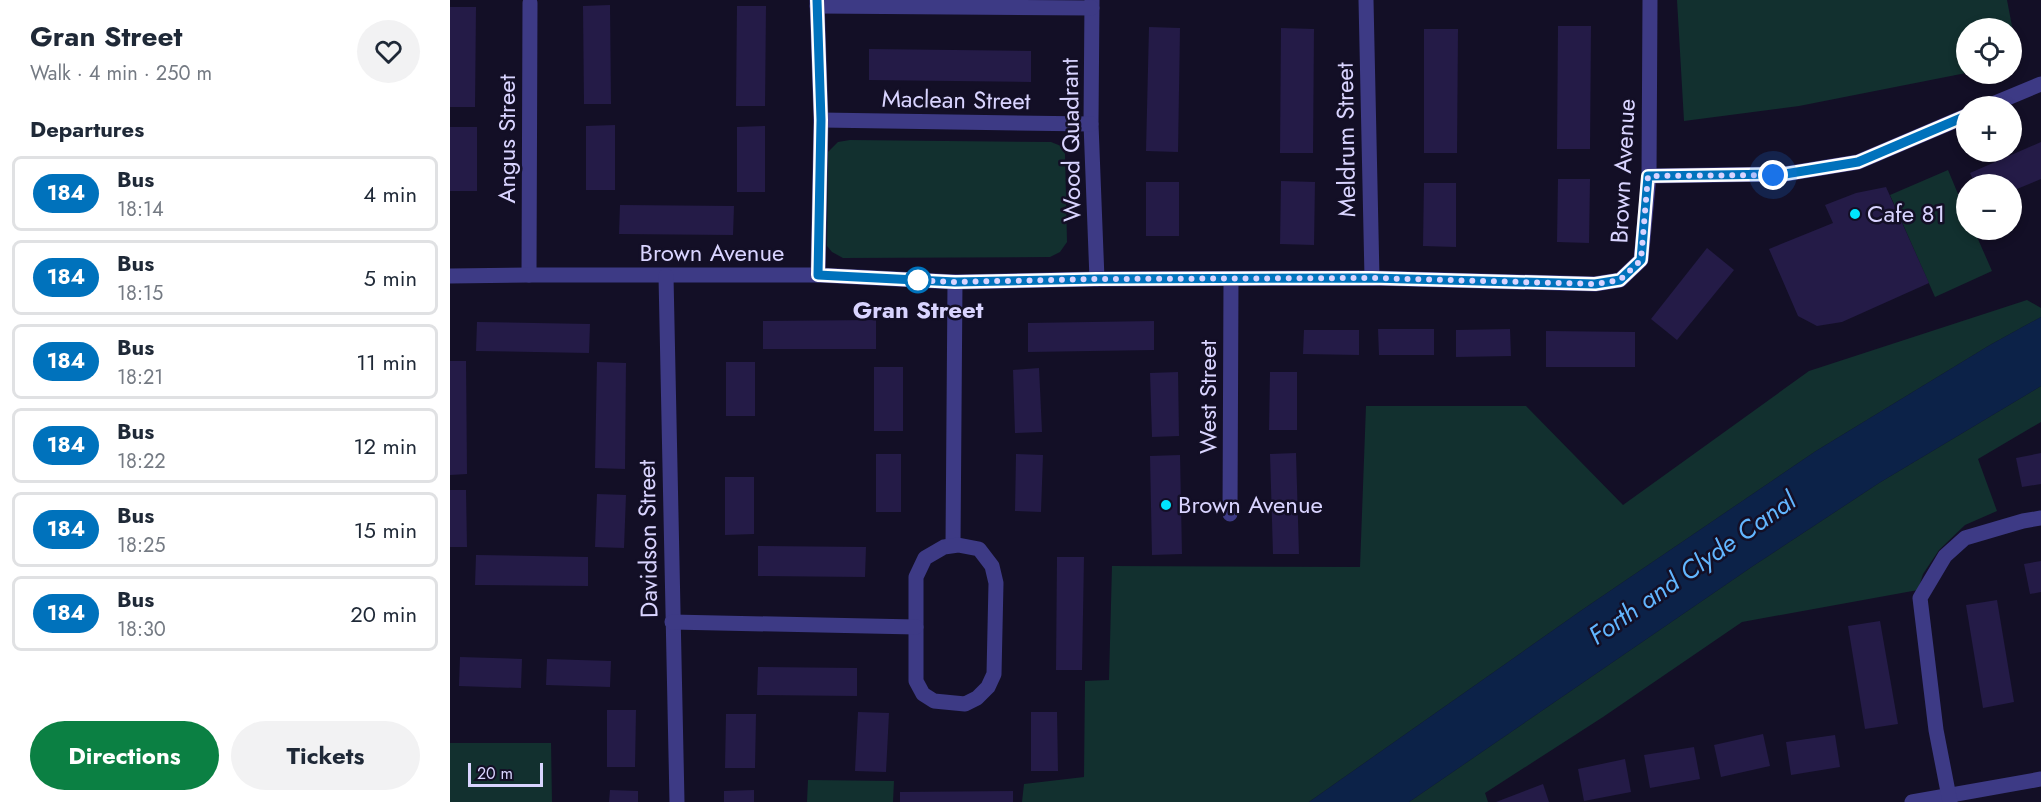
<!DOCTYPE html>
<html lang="en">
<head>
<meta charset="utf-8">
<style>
	body { margin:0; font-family:Jost,sans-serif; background:#f2f2f3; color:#1f2937; height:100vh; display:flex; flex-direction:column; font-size:22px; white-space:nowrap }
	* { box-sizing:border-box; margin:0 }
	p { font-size:20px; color:#747a83 }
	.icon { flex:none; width:33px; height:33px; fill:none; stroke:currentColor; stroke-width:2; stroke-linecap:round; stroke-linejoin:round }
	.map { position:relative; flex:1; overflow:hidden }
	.drawer { display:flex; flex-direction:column; background:#fff; width:450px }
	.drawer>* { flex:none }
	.badge { padding:0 12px; border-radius:20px; font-size:21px; line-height:39px }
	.fabs { position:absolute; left:1506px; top:18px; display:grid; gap:12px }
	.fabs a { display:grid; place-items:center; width:66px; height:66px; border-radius:50%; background:#fff; box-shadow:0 3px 9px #0003; font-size:30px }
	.scale { position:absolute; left:18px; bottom:15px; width:75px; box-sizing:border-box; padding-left:6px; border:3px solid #d9d4ff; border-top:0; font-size:16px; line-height:21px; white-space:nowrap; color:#d9d4ff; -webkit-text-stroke:4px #130f26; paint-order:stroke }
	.you { position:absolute; width:30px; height:30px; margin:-15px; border:4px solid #fff; border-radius:50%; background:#1a73e8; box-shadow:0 0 0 9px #1a73e833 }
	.map>.badge { position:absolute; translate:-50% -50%; box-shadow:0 0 0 3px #fff }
	h2 { padding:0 30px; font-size:22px; line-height:54px }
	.round { display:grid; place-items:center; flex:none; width:63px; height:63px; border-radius:32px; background:#f2f2f3 }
	.head { display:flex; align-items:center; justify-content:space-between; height:102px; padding:0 30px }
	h1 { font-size:28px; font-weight:700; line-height:45px }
	.primary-button { display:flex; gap:12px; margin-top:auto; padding:12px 30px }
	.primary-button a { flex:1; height:69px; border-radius:36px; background:#0b8043; color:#fff; font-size:24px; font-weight:700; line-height:69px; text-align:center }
	.primary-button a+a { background:#f2f2f3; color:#1f2937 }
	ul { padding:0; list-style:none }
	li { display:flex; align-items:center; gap:18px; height:75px; margin:0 12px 9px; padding:0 18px; border:3px solid #e0e1e3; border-radius:9px }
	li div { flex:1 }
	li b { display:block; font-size:22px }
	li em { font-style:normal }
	li .badge { min-width:66px; font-weight:700; text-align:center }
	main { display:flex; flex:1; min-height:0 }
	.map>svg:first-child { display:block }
</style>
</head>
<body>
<main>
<section class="drawer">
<div class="head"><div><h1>Gran Street</h1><p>Walk · 4 min · 250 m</p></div><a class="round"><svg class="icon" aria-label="heart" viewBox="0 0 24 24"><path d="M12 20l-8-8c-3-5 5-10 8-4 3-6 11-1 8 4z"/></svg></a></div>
<h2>Departures</h2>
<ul>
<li><span class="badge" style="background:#0072bc;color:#fff">184</span><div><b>Bus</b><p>18:14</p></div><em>4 min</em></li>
<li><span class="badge" style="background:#0072bc;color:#fff">184</span><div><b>Bus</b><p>18:15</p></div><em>5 min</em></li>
<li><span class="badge" style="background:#0072bc;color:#fff">184</span><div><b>Bus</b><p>18:21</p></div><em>11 min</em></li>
<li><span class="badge" style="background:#0072bc;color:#fff">184</span><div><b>Bus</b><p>18:22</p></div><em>12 min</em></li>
<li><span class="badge" style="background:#0072bc;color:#fff">184</span><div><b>Bus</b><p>18:25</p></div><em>15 min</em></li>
<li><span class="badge" style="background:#0072bc;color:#fff">184</span><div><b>Bus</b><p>18:30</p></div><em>20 min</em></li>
</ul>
<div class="primary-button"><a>Directions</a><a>Tickets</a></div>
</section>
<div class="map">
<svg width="1591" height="802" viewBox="0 0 1591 802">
	<rect width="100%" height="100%" fill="#130f26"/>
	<!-- green -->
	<g fill="#12302f">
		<path d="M1227,0H1557L1569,63L1562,65V28H1516V73L1349,106L1234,121Z"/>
		<path d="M400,140L601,142L611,146L615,154L617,242L610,252L600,257L393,258L382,252L377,246L378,152L388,142Z"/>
		<path d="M1498,170L1516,213V230H1524L1542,271L1485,297L1440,195Z"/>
		<path d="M1577,300L1591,308V317L1540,345L1366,451L1132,610L859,802H572L574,784L634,777L635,681L659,680L662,566L910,567L916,406H1076L1173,505L1359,371Z"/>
		<path d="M1591,386V422L1528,459L1547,511L1515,525L1489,550L1473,574L1468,590L1292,622L1153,717L1035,793L1038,802H959L1303,566L1429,483Z"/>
		<path d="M0,743H101L102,802H0Z"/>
		<path d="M358,780L444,781L443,802H357Z"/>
	</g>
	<!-- water -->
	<path fill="#0c2248" d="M1591,317V386L1429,483L1303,566L959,802H859L1132,610L1366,451L1540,345Z"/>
	<!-- building -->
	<g fill="#241b47">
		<path d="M160,5L161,104H134L133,6Z"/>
		<path d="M287,6H316L315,106H286Z"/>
		<path d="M0,7H26L25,107H0Z"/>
		<path d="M1108,26H1141L1140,149H1107Z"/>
		<path d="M699,27L730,28L728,152L696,151Z"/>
		<path d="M831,28L864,29L863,153H830Z"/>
		<path d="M974,29H1008L1007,153H974Z"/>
		<path d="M419,49L581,51V82L419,80Z"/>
		<path d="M165,125V190H136V126Z"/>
		<path d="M315,126V192H287V127Z"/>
		<rect x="0" y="127" width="27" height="64"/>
		<path d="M1591,142V179L1562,191V184H1525L1520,173Z"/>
		<path d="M1108,179H1140L1139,243L1107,242Z"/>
		<path d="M831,181L865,182L864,245L830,244Z"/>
		<rect x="696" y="182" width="33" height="54"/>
		<path d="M974,183H1006V247L973,246Z"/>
		<path d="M1436,187L1479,283L1392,322L1367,326L1348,316L1319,249L1383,223L1375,205L1406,193Z"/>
		<path d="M170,205L284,206L283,235L169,234Z"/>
		<path d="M1257,248L1284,270L1227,340L1201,319Z"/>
		<path d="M426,320V349H313V321Z"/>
		<path d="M704,321V350L578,352V323Z"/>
		<path d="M27,322L140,324L139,353L26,351Z"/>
		<path d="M928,329H984V355H929Z"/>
		<path d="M1060,329L1061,356L1006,357V330Z"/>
		<path d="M854,330H909V355L853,354Z"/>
		<path d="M1096,331L1185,332V367H1096Z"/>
		<path d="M0,361H16L17,474L0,475Z"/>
		<path d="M147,362L176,363L175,469L145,468Z"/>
		<rect x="276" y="362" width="29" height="54"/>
		<rect x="424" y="367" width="29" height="64"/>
		<path d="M589,368L592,432L565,433L563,370Z"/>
		<path d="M728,372L729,436L702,437L700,373Z"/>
		<path d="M820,372H847V430H819Z"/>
		<path d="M846,453L849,554H823L820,454Z"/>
		<path d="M1591,453V484L1572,487L1566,458Z"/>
		<rect x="426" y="454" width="25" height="58"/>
		<path d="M566,454L593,455L591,512L565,511Z"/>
		<path d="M730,455L732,554L702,555L700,456Z"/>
		<path d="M275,477H304V534L275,535Z"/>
		<path d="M0,490H16L17,547H0Z"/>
		<path d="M147,494L176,495L174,548L145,547Z"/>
		<path d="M308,546L416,547L415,577L308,576Z"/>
		<path d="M26,555L138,557V586L25,585Z"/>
		<path d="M607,557H634L632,670H606Z"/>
		<path d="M1591,561V592L1580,594L1574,564Z"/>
		<path d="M1547,600L1564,702L1533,708L1516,605Z"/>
		<path d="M1430,621L1448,724L1415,729L1398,626Z"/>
		<path d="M10,657L72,659L71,688L9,686Z"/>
		<path d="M97,659L161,661L160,687L96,685Z"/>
		<path d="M308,667L407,668V696L307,695Z"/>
		<path d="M157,710H186L185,767H157Z"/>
		<path d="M408,712L439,713L436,772L405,771Z"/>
		<path d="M581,712H607L608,771H581Z"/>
		<path d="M276,714H306L305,768H275Z"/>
		<path d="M1313,734L1320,766L1271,777L1264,745Z"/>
		<path d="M1385,735L1390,767L1341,775L1336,742Z"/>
		<path d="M1244,747L1250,779L1200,788L1194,755Z"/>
		<path d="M1175,759L1181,792L1134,801L1128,769Z"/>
		<path d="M1093,784L1099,802H1046Z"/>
		<path d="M160,790L188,791V802H159Z"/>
		<path d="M304,790V802H274V791Z"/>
		<path d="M563,791V802H450V792Z"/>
	</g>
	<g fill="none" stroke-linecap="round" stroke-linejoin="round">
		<!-- minor -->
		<g stroke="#3d3a85" stroke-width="15">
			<path d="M367,0L371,120L368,275"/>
			<path d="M642,0L641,124L647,279"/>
			<path d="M916,0L922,278"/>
			<path d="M367,6L642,8"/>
			<path d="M1538,106L1591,84"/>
			<path d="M371,120L641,124"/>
			<path d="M1199,176L1335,174L1408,162L1516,116"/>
			<path d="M79,275L80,3"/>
			<path d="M0,276L79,275H368L505,282L647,279L922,278L1145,284L1170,280L1191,260L1199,176L1200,0"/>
			<path d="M216,276L227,802"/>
			<path d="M780,514L781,279"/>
			<path d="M503,545L505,282"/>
			<path d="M508,545L529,549L542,566L546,583L544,674L538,687L527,698L515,704L484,701L473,694L466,681V577L475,558L494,547Z"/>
			<path d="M222,622L466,627"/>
			<path d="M1462,802L1591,779"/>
			<path d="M1500,802L1486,730L1470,598L1495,556L1515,538L1573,521L1591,518"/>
		</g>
	</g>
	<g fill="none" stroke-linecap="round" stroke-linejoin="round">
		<!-- line casing -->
		<g stroke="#fff" stroke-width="14">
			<path id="line" d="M367,0L371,120L368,275L505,282L647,279L922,278L1145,284L1170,280L1191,260L1198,176L1335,174L1408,162L1516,116"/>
		</g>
		<!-- line -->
		<use href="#line" stroke="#0072bc" stroke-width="9"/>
		<!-- walk -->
		<path stroke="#d9d4ff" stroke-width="6" stroke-dasharray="0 10.8" d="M468,280H459L505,282L647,279L922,278L1145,284L1170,280L1191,260L1198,176L1323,175"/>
	</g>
	<!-- markers -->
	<g fill="#00e5ff" stroke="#130f26" stroke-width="2">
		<circle cx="1405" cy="214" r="6"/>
		<circle cx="716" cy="505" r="6"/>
	</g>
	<circle fill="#fff" stroke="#0072bc" stroke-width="3" cx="468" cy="280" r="12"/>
	<g text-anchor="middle" stroke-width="5" stroke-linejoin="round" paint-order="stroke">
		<!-- street labels -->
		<g font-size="24" fill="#d9d4ff" stroke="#130f26">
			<text transform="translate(506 100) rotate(1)" y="8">Maclean Street</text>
			<text transform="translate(57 139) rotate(-90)" y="8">Angus Street</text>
			<text transform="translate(621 140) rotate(-91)" y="8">Wood Quadrant</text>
			<text transform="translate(896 140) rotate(-91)" y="8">Meldrum Street</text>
			<text transform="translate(1173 171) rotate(-87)" y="8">Brown Avenue</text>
			<text x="262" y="261">Brown Avenue</text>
			<text transform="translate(758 397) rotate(-90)" y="8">West Street</text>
			<text transform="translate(198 539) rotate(-91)" y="8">Davidson Street</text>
		</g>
		<!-- poi labels -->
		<g font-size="24" fill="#d9d4ff" stroke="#130f26" text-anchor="start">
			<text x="1417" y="222">Cafe 81</text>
			<text x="728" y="513">Brown Avenue</text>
		</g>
		<!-- stop labels -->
		<g font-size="24" font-weight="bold" fill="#d9d4ff" stroke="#130f26">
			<text x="468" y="318">Gran Street</text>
		</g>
		<!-- water labels -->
		<g font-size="26" font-style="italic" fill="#62b6ff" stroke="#130f26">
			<text transform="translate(1242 568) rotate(-35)" y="9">Forth and Clyde Canal</text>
		</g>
	</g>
</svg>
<div class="fabs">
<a><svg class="icon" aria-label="locate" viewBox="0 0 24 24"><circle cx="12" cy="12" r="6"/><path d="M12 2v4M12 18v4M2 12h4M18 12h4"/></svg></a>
<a>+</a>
<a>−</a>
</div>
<div class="scale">20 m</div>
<div class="you" style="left:1323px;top:175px"></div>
</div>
</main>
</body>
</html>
